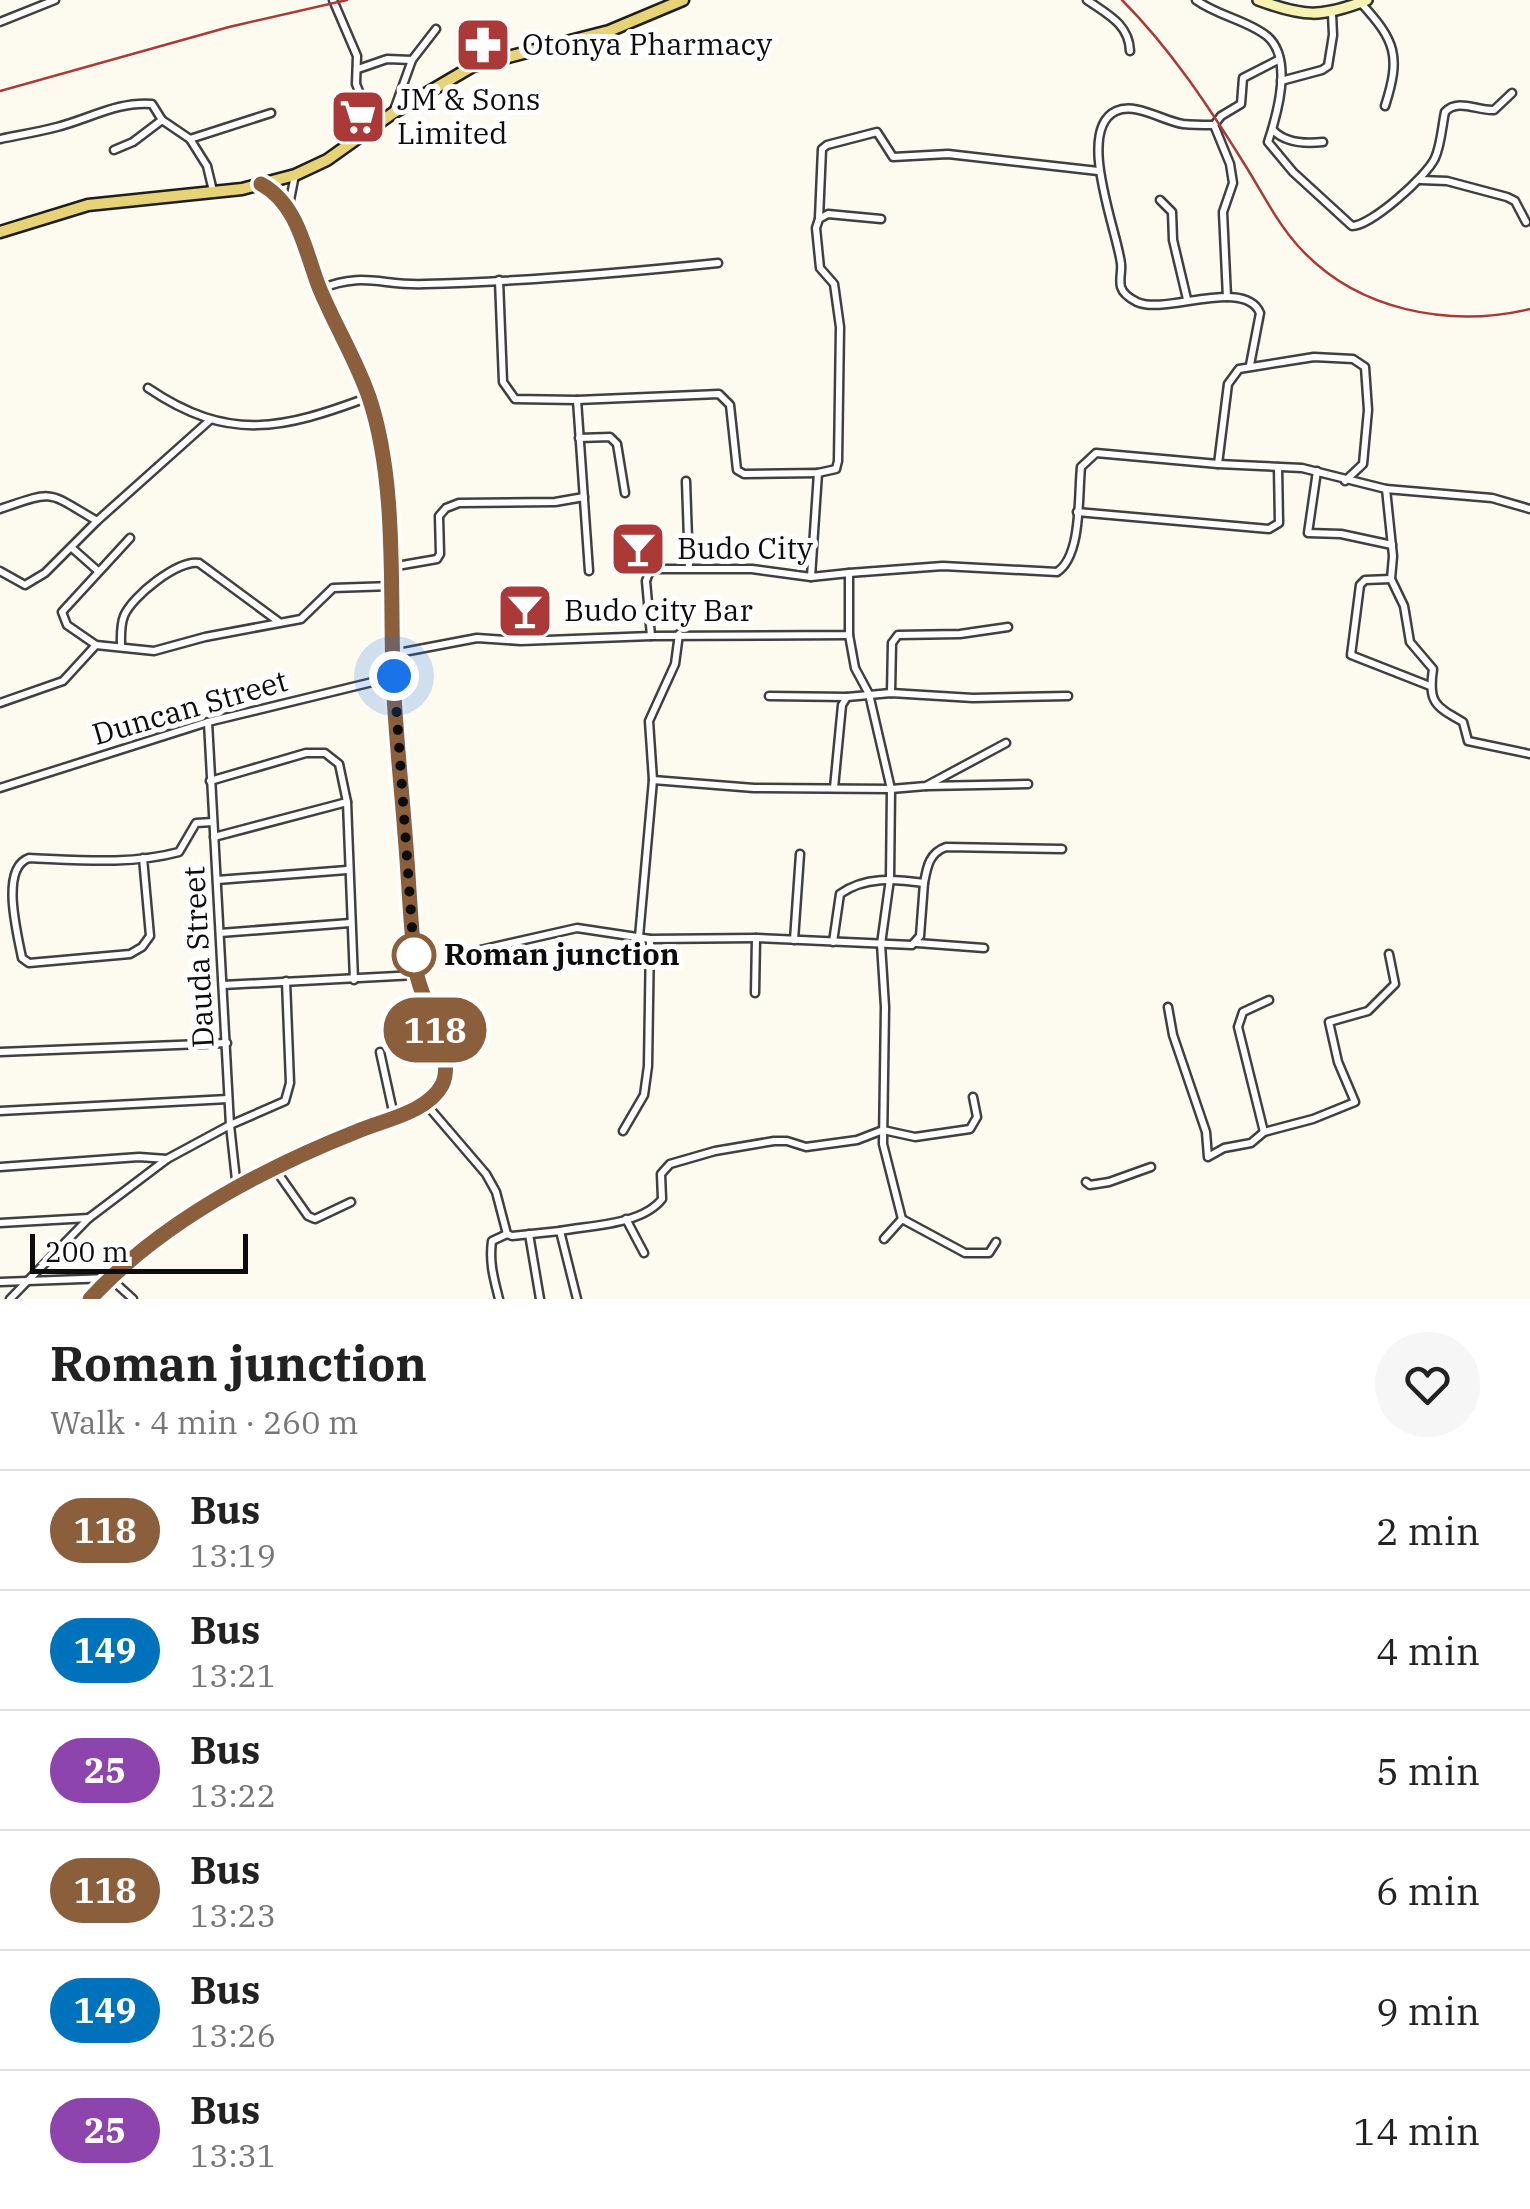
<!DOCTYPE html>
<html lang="en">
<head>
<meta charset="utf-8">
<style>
	body { margin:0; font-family:"IBM Plex Serif",serif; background:#f6f6f6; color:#222; height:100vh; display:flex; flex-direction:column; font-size:38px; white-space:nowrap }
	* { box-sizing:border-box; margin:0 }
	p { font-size:32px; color:#767676 }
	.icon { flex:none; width:55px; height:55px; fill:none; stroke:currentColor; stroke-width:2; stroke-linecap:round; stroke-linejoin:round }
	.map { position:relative; height:1299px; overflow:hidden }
	.sheet { display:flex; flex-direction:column; background:#fff; flex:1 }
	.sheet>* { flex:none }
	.badge { padding:0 20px; border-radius:32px; font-size:35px; line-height:65px }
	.scale { position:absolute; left:30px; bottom:25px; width:218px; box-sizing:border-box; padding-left:10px; border:5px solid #0d0d0d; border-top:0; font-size:28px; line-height:35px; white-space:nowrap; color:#0d0d0d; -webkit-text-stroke:8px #fff; paint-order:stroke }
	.you { position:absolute; width:50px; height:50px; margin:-25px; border:8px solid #fff; border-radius:50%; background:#1a73e8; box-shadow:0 0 0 15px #1a73e833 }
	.map>.badge { position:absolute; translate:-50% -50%; box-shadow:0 0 0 5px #fff }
	.round { display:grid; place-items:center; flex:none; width:105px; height:105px; border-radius:52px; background:#f6f6f6 }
	.overview { display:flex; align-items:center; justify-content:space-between; height:170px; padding:0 50px }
	h1 { font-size:48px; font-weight:700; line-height:75px }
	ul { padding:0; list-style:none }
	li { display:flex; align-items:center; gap:30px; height:120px; padding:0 50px; border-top:2px solid #e0e0e0 }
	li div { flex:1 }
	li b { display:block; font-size:38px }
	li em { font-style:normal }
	li .badge { min-width:110px; font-weight:700; text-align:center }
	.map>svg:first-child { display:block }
</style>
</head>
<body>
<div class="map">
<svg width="1530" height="1299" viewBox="0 0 1530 1299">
	<rect width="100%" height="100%" fill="#fdfbef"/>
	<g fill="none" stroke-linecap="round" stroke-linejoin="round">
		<!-- minor casing -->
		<g stroke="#404040" stroke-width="11">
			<g id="minor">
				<path d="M333,0L357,56L356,84L374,128"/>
				<path d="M1087,0C1107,14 1129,24 1130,51"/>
				<path d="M1196,0C1218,16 1247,20 1267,36C1294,59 1277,115 1268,142L1293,172L1352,226C1371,226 1427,176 1435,158C1441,145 1442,126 1445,112C1458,98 1477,111 1494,110L1512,93"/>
				<path d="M1360,2C1396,41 1401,56 1385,106"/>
				<path d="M0,22L55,0"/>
				<path d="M358,69L387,59L412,60L436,29"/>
				<path d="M1281,81L1322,70L1328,66L1333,35L1332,14"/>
				<path d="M394,110L412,60"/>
				<path d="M1214,125C1204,125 1193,125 1183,124C1163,121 1136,102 1116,111C1075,130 1118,233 1121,264C1122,271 1119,279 1121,287C1123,294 1131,299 1137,302C1165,315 1245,277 1260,313L1250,365"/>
				<path d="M1273,130C1285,143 1305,144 1323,142"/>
				<path d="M0,139C19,135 38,132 57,127C89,119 118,101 152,104L162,120"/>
				<path d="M114,150L133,142L162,120L190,139"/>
				<path d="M1421,180L1447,181L1507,197L1515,201L1526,222"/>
				<path d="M262,185L273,190L288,211"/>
				<path d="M213,191L207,166L190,139L271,113"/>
				<path d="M1160,200L1172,212L1173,240L1187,299"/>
				<path d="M819,218L822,149L827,145L877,132L893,157L948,154L1098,171"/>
				<path d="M499,280L503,382L515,399L577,400L719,394L730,405L737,470L744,474L818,473L836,469L838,461L840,327L834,284L820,268L816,228L819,219L828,214L881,219"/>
				<path d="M320,289C364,271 382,286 425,284C523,282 621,273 718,263"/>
				<path d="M1227,297L1223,212L1233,183L1230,164L1214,125L1221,116L1241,104L1243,78L1278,60"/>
				<path d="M148,388C229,443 283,429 369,397"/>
				<path d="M577,400L589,571"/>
				<path d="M579,438L610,437L617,444L625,493"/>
				<path d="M1218,464L1228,384L1239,369L1314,357L1353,359L1365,367L1368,410L1363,464L1345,481"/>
				<path d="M1317,471L1308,533L1341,534L1392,545"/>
				<path d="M686,481L689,568"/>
				<path d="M1386,489L1492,498L1530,509"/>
				<path d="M0,509C56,490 46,491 97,521"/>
				<path d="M1077,512L1269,529L1279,523L1278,467"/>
				<path d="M130,538L62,612L67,625L96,645L154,651L205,637L301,619L333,588L392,586"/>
				<path d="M72,548L98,571"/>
				<path d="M391,567L437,559L440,554L439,516L446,508L459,503L555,502L584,497"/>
				<path d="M0,571L25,585L45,573L97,521L210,420"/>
				<path d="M849,573L943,566L1057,572C1082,556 1078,496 1081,467L1096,453L1218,464L1302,468L1386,489L1393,556L1391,579L1404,606L1410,642L1433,669C1428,703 1435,706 1463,722L1468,741L1530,754"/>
				<path d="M1391,579L1365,580L1360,585L1351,655L1430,686"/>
				<path d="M849,635L855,668L869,694L891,789L890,879L881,944L885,1007L883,1144L902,1219L884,1239"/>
				<path d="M651,636L849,635V573L811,577L818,473"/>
				<path d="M121,647C121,637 120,626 124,616C132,596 179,559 199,563L279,622"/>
				<path d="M393,654L477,638L521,641L651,636L646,581L649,573L656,569H752L811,577"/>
				<path d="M891,693L892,643L898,635L960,634L1008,627"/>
				<path d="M769,696L847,697"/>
				<path d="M0,703L63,681L96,645"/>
				<path d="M208,722L230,1125L237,1189"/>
				<path d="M653,780L754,788L891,789L926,786L1006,743"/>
				<path d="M210,781L306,753H325L339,764L347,802L354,980"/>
				<path d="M927,786L1028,784"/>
				<path d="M0,788L208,722L393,677"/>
				<path d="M834,788L842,705L847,697L891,693L973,698L1068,696"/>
				<path d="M214,837L347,802"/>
				<path d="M143,858L150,936L142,947L130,954L29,963L22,958C17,932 0,868 29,858C78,860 131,865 179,852L196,823L213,822"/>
				<path d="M217,880L347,870"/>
				<path d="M220,933L350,923"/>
				<path d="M639,937L653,780L649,721L675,664L679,634"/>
				<path d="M794,940L800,854"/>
				<path d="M833,942L840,894C865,876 895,879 924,883C927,867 929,853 946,847L1062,849"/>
				<path d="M917,943L984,948"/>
				<path d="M480,950L577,928L650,939L756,938"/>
				<path d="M223,985L416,975"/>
				<path d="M755,993L756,938L912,945L920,936L924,883"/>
				<path d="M1168,1007L1173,1035L1206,1132L1208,1157L1224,1148L1251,1143L1264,1132L1313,1119L1355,1102L1338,1062L1329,1022L1368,1011L1395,984L1389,954"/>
				<path d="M0,1052L227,1043"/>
				<path d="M380,1052L394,1116"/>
				<path d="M426,1104L486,1174L496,1192L507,1234L512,1236L560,1231L577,1299"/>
				<path d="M0,1111L228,1099"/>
				<path d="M623,1131L644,1095L648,1066L650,939"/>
				<path d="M1264,1132L1238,1027L1243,1012L1269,1000"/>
				<path d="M0,1167L139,1157L167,1159"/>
				<path d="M275,1169L308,1216L315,1219L351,1202"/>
				<path d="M1086,1182L1090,1185L1109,1182L1151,1167"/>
				<path d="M626,1219L644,1253"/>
				<path d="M902,1219L965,1253H989L996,1242"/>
				<path d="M0,1223L89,1218"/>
				<path d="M560,1231C591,1225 642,1225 662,1199L661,1174L670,1164L715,1151L774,1141H787L806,1147L857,1140L883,1130L915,1137L970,1129L977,1117L973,1097"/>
				<path d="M529,1234L540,1299"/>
				<path d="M0,1282L110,1278L133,1299"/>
				<path d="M10,1299L89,1218L167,1159L230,1125L285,1101L290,1083L286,981"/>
				<path d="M91,1299L144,1250L237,1189L350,1134L426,1104L437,1094L446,1075L445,1057L416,975L393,677V586L382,455L369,397L320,289L293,216L289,205L295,175"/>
				<path d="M499,1299C494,1279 489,1263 492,1241L507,1234"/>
			</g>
		</g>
		<!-- secondary casing -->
		<g stroke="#2f2f2f" stroke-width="14">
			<path id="secondary" d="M1258,0C1304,17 1321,18 1367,0"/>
		</g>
		<!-- primary casing -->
		<g stroke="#1e1e1e" stroke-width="15">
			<path id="primary" d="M0,232L88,205L242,189L295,175L327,160L393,113L473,66L609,31L683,0"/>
		</g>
		<!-- minor -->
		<use href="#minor" stroke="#fff" stroke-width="6"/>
		<!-- secondary -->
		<use href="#secondary" stroke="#f5f2b2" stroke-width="9"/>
		<!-- primary -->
		<use href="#primary" stroke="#e7d375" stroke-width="10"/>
		<!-- rail -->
		<g stroke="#ab3937" stroke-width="2.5">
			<path d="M1122,0C1170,48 1209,107 1245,165C1262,192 1277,223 1299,247C1357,311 1449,328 1530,309"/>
			<path d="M0,91L229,27L347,0"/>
		</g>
	</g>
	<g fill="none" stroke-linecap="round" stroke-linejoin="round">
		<!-- line casing -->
		<g stroke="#fff" stroke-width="22">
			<path id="line" d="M90,1299C160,1223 262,1169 358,1131C384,1120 428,1112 442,1085C457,1055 420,1002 416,970C410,925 409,879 405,834C401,781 395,728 393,675C390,588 397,480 369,397C356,359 334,324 319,287C305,251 298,204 261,184"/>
		</g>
		<!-- line -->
		<use href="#line" stroke="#8b5e3c" stroke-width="15"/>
		<!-- walk -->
		<path stroke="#0d0d0d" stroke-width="10" stroke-dasharray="0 18" d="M394,676L414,955"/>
	</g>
	<!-- icons -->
	<defs>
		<g id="pharmacy-square" transform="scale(2.875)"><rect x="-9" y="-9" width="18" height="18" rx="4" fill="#ab3937" stroke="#fff"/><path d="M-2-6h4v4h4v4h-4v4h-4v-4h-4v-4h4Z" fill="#fff"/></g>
		<g id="supermarket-square" transform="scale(2.875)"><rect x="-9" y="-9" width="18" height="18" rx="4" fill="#ab3937" stroke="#fff"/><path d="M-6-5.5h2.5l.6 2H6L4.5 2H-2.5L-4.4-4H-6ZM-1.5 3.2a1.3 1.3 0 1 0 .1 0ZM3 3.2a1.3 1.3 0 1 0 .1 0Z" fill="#fff"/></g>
		<g id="bar-square" transform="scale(2.875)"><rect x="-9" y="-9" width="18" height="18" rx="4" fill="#ab3937" stroke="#fff"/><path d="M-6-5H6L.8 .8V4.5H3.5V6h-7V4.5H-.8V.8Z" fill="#fff"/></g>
	</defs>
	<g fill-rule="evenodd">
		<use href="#pharmacy-square" x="483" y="45"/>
		<use href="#supermarket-square" x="358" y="117"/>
		<use href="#bar-square" x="638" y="549"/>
		<use href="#bar-square" x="525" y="611"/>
	</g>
	<!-- markers -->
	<circle fill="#fff" stroke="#8b5e3c" stroke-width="5" cx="414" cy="955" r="20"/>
	<g text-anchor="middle" stroke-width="10" stroke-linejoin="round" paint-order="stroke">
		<!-- poi labels -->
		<g font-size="30" fill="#0d0d0d" stroke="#fff" text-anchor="start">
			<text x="522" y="55">Otonya Pharmacy</text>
			<text x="397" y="110">JM &amp; Sons<tspan x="397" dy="34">Limited</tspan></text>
			<text x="677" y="559">Budo City</text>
			<text x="564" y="621">Budo city Bar</text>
		</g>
		<!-- street labels -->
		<g font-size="30" fill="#0d0d0d" stroke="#fff">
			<text transform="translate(190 708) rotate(-16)" y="10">Duncan Street</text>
			<text transform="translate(199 957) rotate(-93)" y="10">Dauda Street</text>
		</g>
		<!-- stop labels -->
		<g font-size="30" font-weight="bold" fill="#0d0d0d" stroke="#fff" text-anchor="start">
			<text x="444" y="965">Roman junction</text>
		</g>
	</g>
</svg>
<div class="scale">200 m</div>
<div class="you" style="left:394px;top:676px"></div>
<b class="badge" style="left:435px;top:1030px;background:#8b5e3c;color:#fff">118</b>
</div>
<section class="sheet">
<div class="overview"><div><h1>Roman junction</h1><p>Walk · 4 min · 260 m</p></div><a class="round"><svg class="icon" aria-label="heart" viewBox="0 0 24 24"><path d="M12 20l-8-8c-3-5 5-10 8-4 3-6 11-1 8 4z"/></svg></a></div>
<ul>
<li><span class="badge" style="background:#8b5e3c;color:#fff">118</span><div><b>Bus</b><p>13:19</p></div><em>2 min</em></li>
<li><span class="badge" style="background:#0072bc;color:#fff">149</span><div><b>Bus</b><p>13:21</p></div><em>4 min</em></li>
<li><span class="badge" style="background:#8e44ad;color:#fff">25</span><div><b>Bus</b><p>13:22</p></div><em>5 min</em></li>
<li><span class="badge" style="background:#8b5e3c;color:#fff">118</span><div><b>Bus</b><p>13:23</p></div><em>6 min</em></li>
<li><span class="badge" style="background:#0072bc;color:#fff">149</span><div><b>Bus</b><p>13:26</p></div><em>9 min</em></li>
<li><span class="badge" style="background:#8e44ad;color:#fff">25</span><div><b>Bus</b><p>13:31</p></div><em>14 min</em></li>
</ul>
</section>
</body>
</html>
